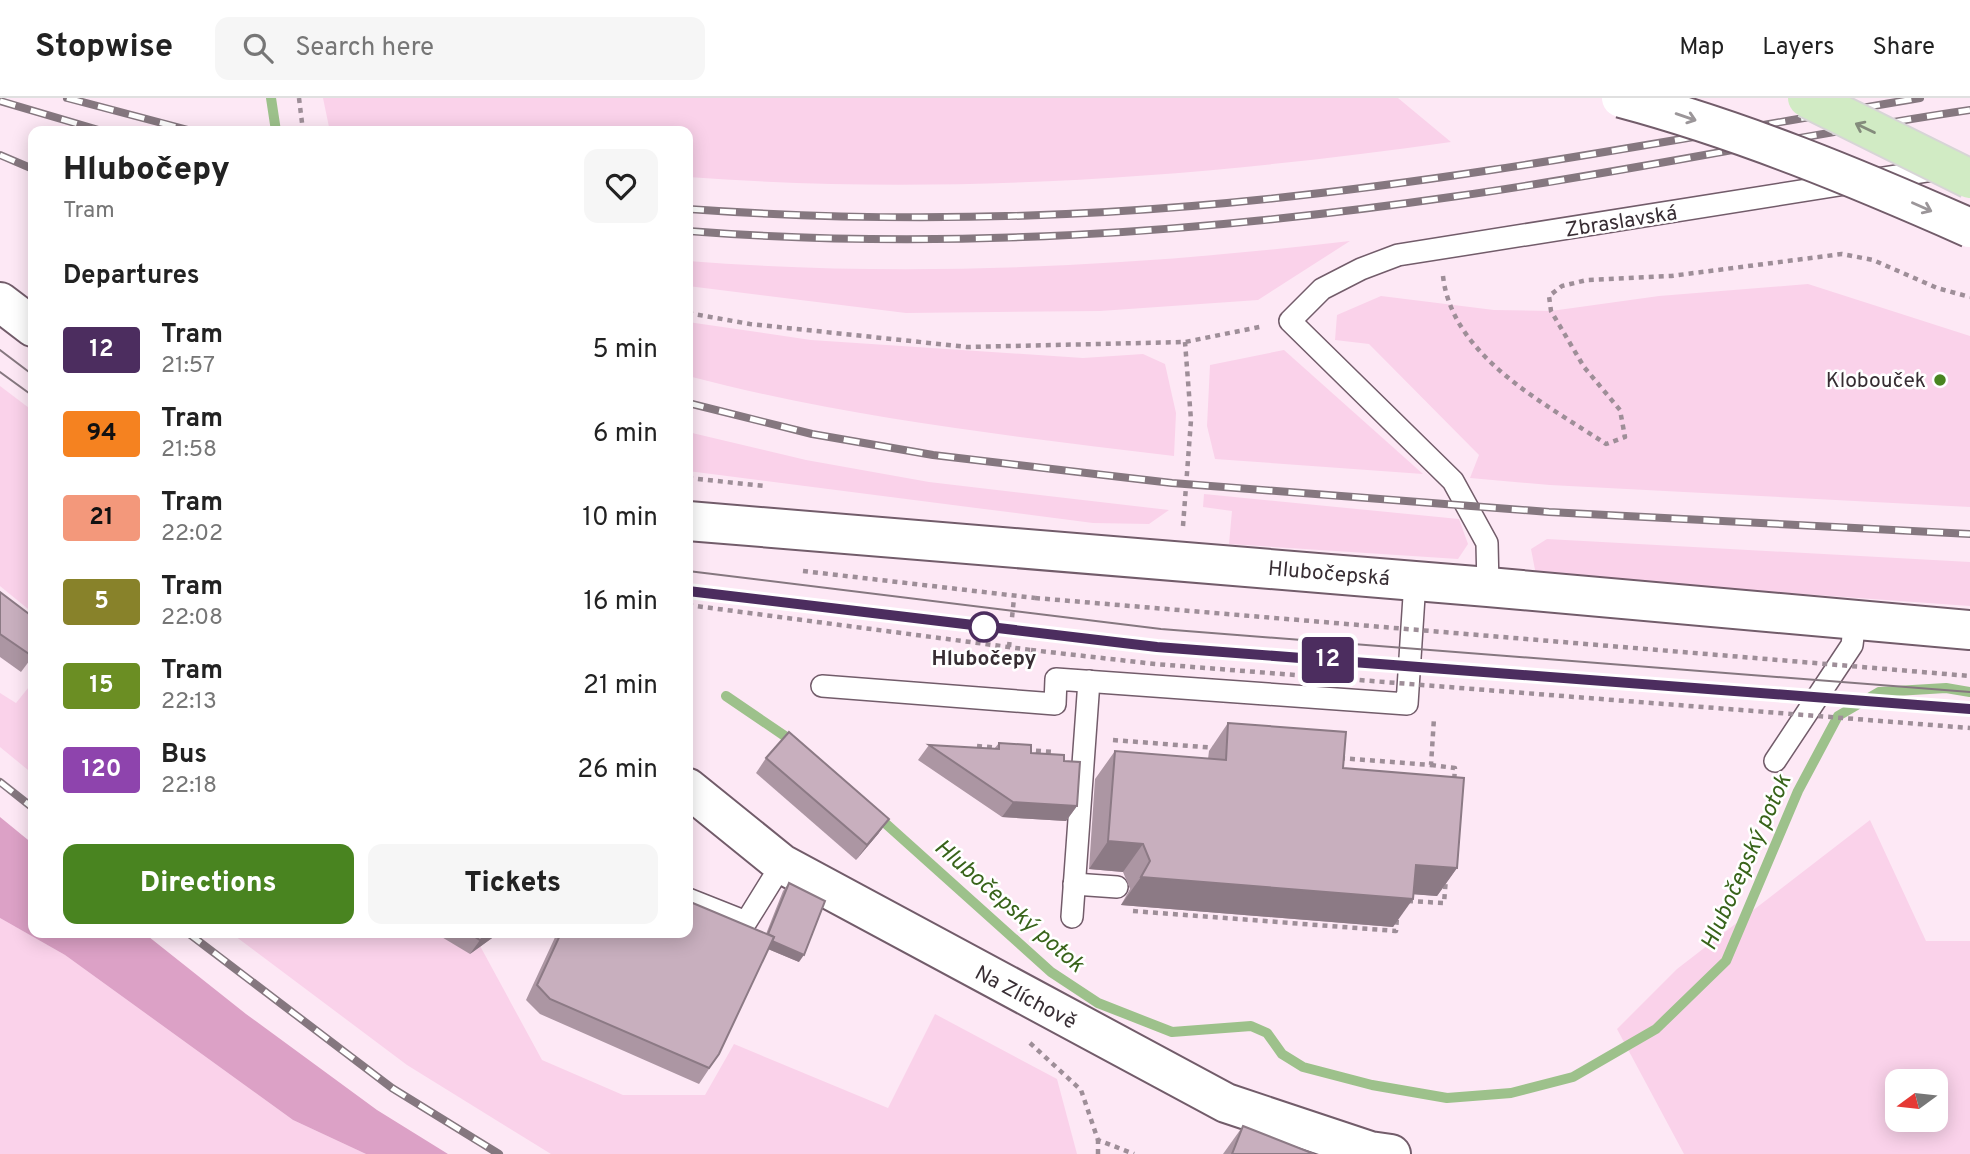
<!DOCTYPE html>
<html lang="en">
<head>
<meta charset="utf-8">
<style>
	body { margin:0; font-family:Overpass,sans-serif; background:#f6f6f6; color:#222; height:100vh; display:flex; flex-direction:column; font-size:26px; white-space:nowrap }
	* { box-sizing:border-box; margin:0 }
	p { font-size:23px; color:#767676 }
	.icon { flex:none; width:38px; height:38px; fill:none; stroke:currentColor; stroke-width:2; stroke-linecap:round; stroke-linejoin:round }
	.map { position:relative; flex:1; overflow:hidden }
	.side { position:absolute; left:28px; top:28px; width:665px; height:812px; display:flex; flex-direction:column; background:#fff; border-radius:14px; box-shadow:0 4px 18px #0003 }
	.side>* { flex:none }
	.badge { padding:0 14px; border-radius:5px; font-size:24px; line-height:46px }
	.needle { width:46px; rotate:255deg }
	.buttons { position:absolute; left:1885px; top:971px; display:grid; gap:14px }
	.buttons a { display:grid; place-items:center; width:63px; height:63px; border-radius:14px; background:#fff; box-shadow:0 4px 18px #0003; font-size:35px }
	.map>.badge { position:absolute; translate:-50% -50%; box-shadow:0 0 0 4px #fff }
	h2 { padding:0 35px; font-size:26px; line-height:63px }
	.round { display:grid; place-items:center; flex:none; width:74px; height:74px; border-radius:14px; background:#f6f6f6 }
	.headline { display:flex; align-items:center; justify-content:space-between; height:119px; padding:0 35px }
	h1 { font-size:33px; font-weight:800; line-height:52px }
	.cta { display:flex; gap:14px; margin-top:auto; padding:14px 35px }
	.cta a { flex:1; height:80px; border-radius:14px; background:#498420; color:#fff; font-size:28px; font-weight:800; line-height:80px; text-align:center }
	.cta a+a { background:#f6f6f6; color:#222 }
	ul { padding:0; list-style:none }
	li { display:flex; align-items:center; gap:21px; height:84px; padding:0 35px }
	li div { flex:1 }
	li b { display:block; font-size:26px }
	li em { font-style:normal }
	li .badge { min-width:77px; font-weight:700; text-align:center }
	header { display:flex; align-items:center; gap:42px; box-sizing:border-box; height:98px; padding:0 35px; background:#fff; border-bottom:2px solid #e0e0e0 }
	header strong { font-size:33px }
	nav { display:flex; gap:38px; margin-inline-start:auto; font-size:24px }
	.search { width:490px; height:63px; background:#f6f6f6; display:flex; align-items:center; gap:18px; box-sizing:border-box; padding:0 24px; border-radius:14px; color:#767676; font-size:26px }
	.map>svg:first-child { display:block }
</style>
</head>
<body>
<header>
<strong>Stopwise</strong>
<div class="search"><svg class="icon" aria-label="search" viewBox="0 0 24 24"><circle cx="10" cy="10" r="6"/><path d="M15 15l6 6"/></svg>Search here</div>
<nav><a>Map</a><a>Layers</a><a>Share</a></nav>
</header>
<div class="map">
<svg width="1970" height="1056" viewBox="0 0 1970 1056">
	<rect width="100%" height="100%" fill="#fde8f5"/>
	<!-- green -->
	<g fill="#fad2ea" fill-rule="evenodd">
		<path d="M323,0H1398L1451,44C1197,80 944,98 688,79V33H350L329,29Z"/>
		<path d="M1350,143L1258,202L1100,213L906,215L688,188V163C909,180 1129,169 1350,143Z"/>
		<path d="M1808,186L1970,238V409L1550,387L1470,380L1479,357L1369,246L1335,242L1337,217L1381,198L1494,212L1551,213L1659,198Z"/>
		<path d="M688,224L811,242L1083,260L1143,256L1165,266L1176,315L1174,358C1010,338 848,320 688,278Z"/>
		<path d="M1284,252L1423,376L1215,361L1207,328L1210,267Z"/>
		<path d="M0,288L33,313V515L0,488Z"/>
		<path d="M688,334L806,362L929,384L1169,412L1149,426L1093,425L688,373Z"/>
		<path d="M1204,396L1459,421L1468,446L1458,461L1229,446L1232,413L1203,409Z"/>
		<path d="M1547,441L1970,464V508L1536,477L1531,451Z"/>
		<path d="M33,584V676L0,649V595L16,605Z"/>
		<path d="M1870,722L1926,843H1970V1056H1684L1617,931L1677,871ZM1897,984H1936V1022H1897Z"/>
		<path d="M0,820L65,857L293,1022L366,1056H0Z"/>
		<path d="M231,835H473L542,962L623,997H705L734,946L888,1010L935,916L1057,981L1077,1056H551L407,967Z"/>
	</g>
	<!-- forest -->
	<path fill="#dca1c6" d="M0,719L33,746V835H144L246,916L377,1012L448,1056H366L293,1022L65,857L0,820Z"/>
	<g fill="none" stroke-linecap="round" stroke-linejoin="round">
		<!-- stream -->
		<g stroke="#9dc18b" stroke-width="10">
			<path d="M271,0L276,33"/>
			<path d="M726,598L795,645"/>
			<path d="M875,716L1051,874L1098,905L1172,934L1251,928L1267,935L1282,956L1303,969L1372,987L1447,1000L1511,995L1573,979L1656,931L1726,863L1798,693L1838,618L1879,594L1946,590L1970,594"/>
		</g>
		<!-- lane casing -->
		<g stroke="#725c6a" stroke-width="24">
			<g id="lane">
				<path d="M1488,489L1487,445L1453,383L1290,223L1322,191L1361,171L1398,157L1940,71"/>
				<path d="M822,588L1055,606L1056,581L1407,606L1415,483"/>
				<path d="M1775,663L1852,547L1855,522"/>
				<path d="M1074,786L1117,789"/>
				<path d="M688,801L746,824L782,766"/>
				<path d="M1072,819L1089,583"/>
			</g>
		</g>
		<!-- street casing -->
		<g stroke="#725c6a" stroke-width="42">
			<path id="street" d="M688,690L782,766L1226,1005L1370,1053L1391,1056"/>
		</g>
		<!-- secondary casing -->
		<g stroke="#725c6a" stroke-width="42">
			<g id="secondary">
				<path d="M0,204L33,229"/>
				<path d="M688,423L1488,489L1970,532"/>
			</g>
		</g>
		<!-- path -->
		<g stroke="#9e8e98" stroke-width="4.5" stroke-dasharray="5 5" stroke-linecap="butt">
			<path d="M299,0L303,33"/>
			<path d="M1443,178C1452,259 1546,306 1606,346L1625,339L1620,312L1584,269L1551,213L1549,198L1562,188L1587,182L1671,178L1842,156L1873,162L1937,190L1970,199"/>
			<path d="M688,215L750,226L967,249L1185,244L1264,228"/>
			<path d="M688,380L765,388"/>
			<path d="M1183,428L1191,322L1185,244"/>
			<path d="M803,473L1035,500"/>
			<path d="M688,507L1031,552"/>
			<path d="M1009,549L1014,500"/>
			<path d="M1113,642L1216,650"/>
			<path d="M977,648L1000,650"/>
			<path d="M1026,652L1055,654"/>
			<path d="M1340,660L1431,667L1434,620"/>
			<path d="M1431,667L1455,670L1454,684"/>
			<path d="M1408,803L1444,805L1446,780"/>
			<path d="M1133,813L1396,833L1397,819"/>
			<path d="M1030,945L1081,992L1098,1042L1134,1056"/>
			<path d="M1098,1056V1042"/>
		</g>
		<!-- lane -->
		<use href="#lane" stroke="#fff" stroke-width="21"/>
		<!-- street -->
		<use href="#street" stroke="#fff" stroke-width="38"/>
		<!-- secondary -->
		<use href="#secondary" stroke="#fff" stroke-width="38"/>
		<!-- tram -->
		<g stroke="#85777f" stroke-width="2">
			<path d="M0,252L33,277"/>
			<path d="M0,274L33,298"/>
			<path d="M688,473L1161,531L1970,594"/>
			<path d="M688,493L1157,549L1970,611"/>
		</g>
		<!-- rail casing -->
		<g stroke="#85777f" stroke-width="8">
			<g id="rail">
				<path d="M67,0L192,33"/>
				<path d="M0,3L102,33"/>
				<path d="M0,57L33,71"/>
				<path d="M688,111C856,123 1024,122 1192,108C1436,88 1678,41 1920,0"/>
				<path d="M688,133C946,153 1202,135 1458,98C1629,74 1799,37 1970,12"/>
				<path d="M688,305L812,336L933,357L1172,385L1549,414L1970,436"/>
				<path d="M0,684L33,710"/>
				<path d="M188,835L392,990L499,1056"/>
			</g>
		</g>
		<!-- rail -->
		<use href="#rail" stroke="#fff" stroke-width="5" stroke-dasharray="16" stroke-linecap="butt"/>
		<!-- secondary-bridge casing -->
		<g stroke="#725c6a" stroke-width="42" stroke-linecap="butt">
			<path id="secondary-bridge" d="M1621,0C1741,32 1857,80 1970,130"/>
		</g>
		<!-- primary-bridge casing -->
		<g stroke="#d7d5d6" stroke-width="42" stroke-linecap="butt">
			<path id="primary-bridge" d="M1807,0L1970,81"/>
		</g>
		<!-- path-bridge -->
		<g stroke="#9e8e98" stroke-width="4.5" stroke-dasharray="5 5" stroke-linecap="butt">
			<path d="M1035,500L1970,578"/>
			<path d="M1031,552L1155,566L1970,630"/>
		</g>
		<!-- secondary-bridge -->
		<use href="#secondary-bridge" stroke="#fff" stroke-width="38"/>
		<!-- primary-bridge -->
		<use href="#primary-bridge" stroke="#d1ebc4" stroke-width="38"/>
	</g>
	<!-- wall -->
	<g fill="#ac96a3">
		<path d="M0,494L33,558L21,574L0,559Z"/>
		<path d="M1228,625L1343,670L1457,770L1437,798L1413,796L1393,829L1121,807L1130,791L1123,774L1089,771L1095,681L1115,653L1208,661L1209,653Z"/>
		<path d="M999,645L1031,655L1064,663L1077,708L1066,723L1002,719L918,662L929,647L994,651Z"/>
		<path d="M766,660L889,721L878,736L856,762L756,675Z"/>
		<path d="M789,785L799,864L768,851L719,956L699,986L540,916L526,902L557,835L766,836L783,793Z"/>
		<path d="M435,835H499L470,856Z"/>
		<path d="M1243,1028L1314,1056H1223Z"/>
	</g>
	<!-- shaded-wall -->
	<g fill="#8c7a85">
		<path d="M1013,704L1077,708L1066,723L1002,719Z"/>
		<path d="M889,721L878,736L856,762L867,747Z"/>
		<path d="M1108,743L1143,746L1123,774L1089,771Z"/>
		<path d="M1416,767L1457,770L1437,798L1396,795Z"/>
		<path d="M1141,779L1413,801L1393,829L1121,807Z"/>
		<path d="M490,835H499L470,856L480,842Z"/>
		<path d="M766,840L804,857L799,864L761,848Z"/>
	</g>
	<!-- building -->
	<g fill="#c8afbe" stroke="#8c7a85" stroke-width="2">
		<path d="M0,494L33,519V557L32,558L0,536Z"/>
		<path d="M1228,625L1346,634L1343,670L1464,680L1457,770L1416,767L1413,801L1141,779L1150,763L1143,746L1108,743L1115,653L1226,662Z"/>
		<path d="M789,634L889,721L867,747L766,660Z"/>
		<path d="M999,645L1031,647V655L1064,657V663L1080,664L1077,708L1013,704L929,647L999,651Z"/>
		<path d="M789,785L825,803L804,857L772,843L774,839L768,836Z"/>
		<path d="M688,803L774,839L719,956L709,970L550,901L537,887L561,835H688Z"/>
		<path d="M469,835H490L480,842Z"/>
		<path d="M1243,1028L1314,1056H1232Z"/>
	</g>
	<!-- one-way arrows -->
	<defs><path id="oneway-shaft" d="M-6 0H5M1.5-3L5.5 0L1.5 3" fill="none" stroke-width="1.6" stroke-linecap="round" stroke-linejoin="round" transform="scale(1.75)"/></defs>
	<g stroke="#9b9699">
		<use href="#oneway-shaft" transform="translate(1686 19) rotate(19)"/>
		<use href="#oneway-shaft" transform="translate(1922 109) rotate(24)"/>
	</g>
	<use stroke="#848c7c" href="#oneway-shaft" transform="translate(1865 30) rotate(-154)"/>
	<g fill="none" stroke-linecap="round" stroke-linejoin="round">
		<!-- line casing -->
		<g stroke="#fff" stroke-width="16">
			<path id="line" d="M688,493L1157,549L1970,611"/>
		</g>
		<!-- line -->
		<use href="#line" stroke="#4c2d5f" stroke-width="10"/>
	</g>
	<!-- markers -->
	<circle fill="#498420" stroke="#fff" stroke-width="2.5" cx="1940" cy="282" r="7"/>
	<circle fill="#fff" stroke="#4c2d5f" stroke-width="3.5" cx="984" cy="529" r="14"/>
	<g text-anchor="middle" stroke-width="5" stroke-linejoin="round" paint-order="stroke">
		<!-- street labels -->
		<g font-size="21" fill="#372d33" stroke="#fff">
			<text transform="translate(1621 123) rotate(-9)" y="7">Zbraslavská</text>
			<text transform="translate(1329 475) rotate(5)" y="7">Hlubočepská</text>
			<text transform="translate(1026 899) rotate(28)" y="7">Na Zlíchově</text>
		</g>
		<!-- poi labels -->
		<g font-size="21" fill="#372d33" stroke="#fff" text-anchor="end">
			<text x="1926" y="289">Klobouček</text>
		</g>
		<!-- stop labels -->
		<g font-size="21" font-weight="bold" fill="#372d33" stroke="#fff">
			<text x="984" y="567">Hlubočepy</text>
		</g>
		<!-- water labels -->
		<g font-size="23" font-style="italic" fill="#38631a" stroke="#fff">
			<text transform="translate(1745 764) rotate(-66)" y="8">Hlubočepský potok</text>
			<text transform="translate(1010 807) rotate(41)" y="8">Hlubočepský potok</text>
		</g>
	</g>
</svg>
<div class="buttons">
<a><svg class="needle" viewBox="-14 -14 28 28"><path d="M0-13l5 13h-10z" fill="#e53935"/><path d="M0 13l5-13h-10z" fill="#767676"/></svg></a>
</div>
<b class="badge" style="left:1328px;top:562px;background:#4c2d5f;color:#fff">12</b>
<section class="side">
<div class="headline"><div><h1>Hlubočepy</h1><p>Tram</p></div><a class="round"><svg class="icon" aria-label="heart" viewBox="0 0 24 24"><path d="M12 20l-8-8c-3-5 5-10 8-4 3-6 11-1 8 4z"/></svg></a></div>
<h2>Departures</h2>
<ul>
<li><span class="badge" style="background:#4c2d5f;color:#fff">12</span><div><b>Tram</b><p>21:57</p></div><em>5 min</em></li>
<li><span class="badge" style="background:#f58220;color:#111">94</span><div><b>Tram</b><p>21:58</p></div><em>6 min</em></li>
<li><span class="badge" style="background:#f3987b;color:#111">21</span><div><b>Tram</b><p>22:02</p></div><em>10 min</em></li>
<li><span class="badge" style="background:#88822a;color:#fff">5</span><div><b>Tram</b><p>22:08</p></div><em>16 min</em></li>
<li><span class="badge" style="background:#6b8e23;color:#fff">15</span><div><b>Tram</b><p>22:13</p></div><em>21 min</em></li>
<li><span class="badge" style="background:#8e44ad;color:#fff">120</span><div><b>Bus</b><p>22:18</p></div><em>26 min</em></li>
</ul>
<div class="cta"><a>Directions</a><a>Tickets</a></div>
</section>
</div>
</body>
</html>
